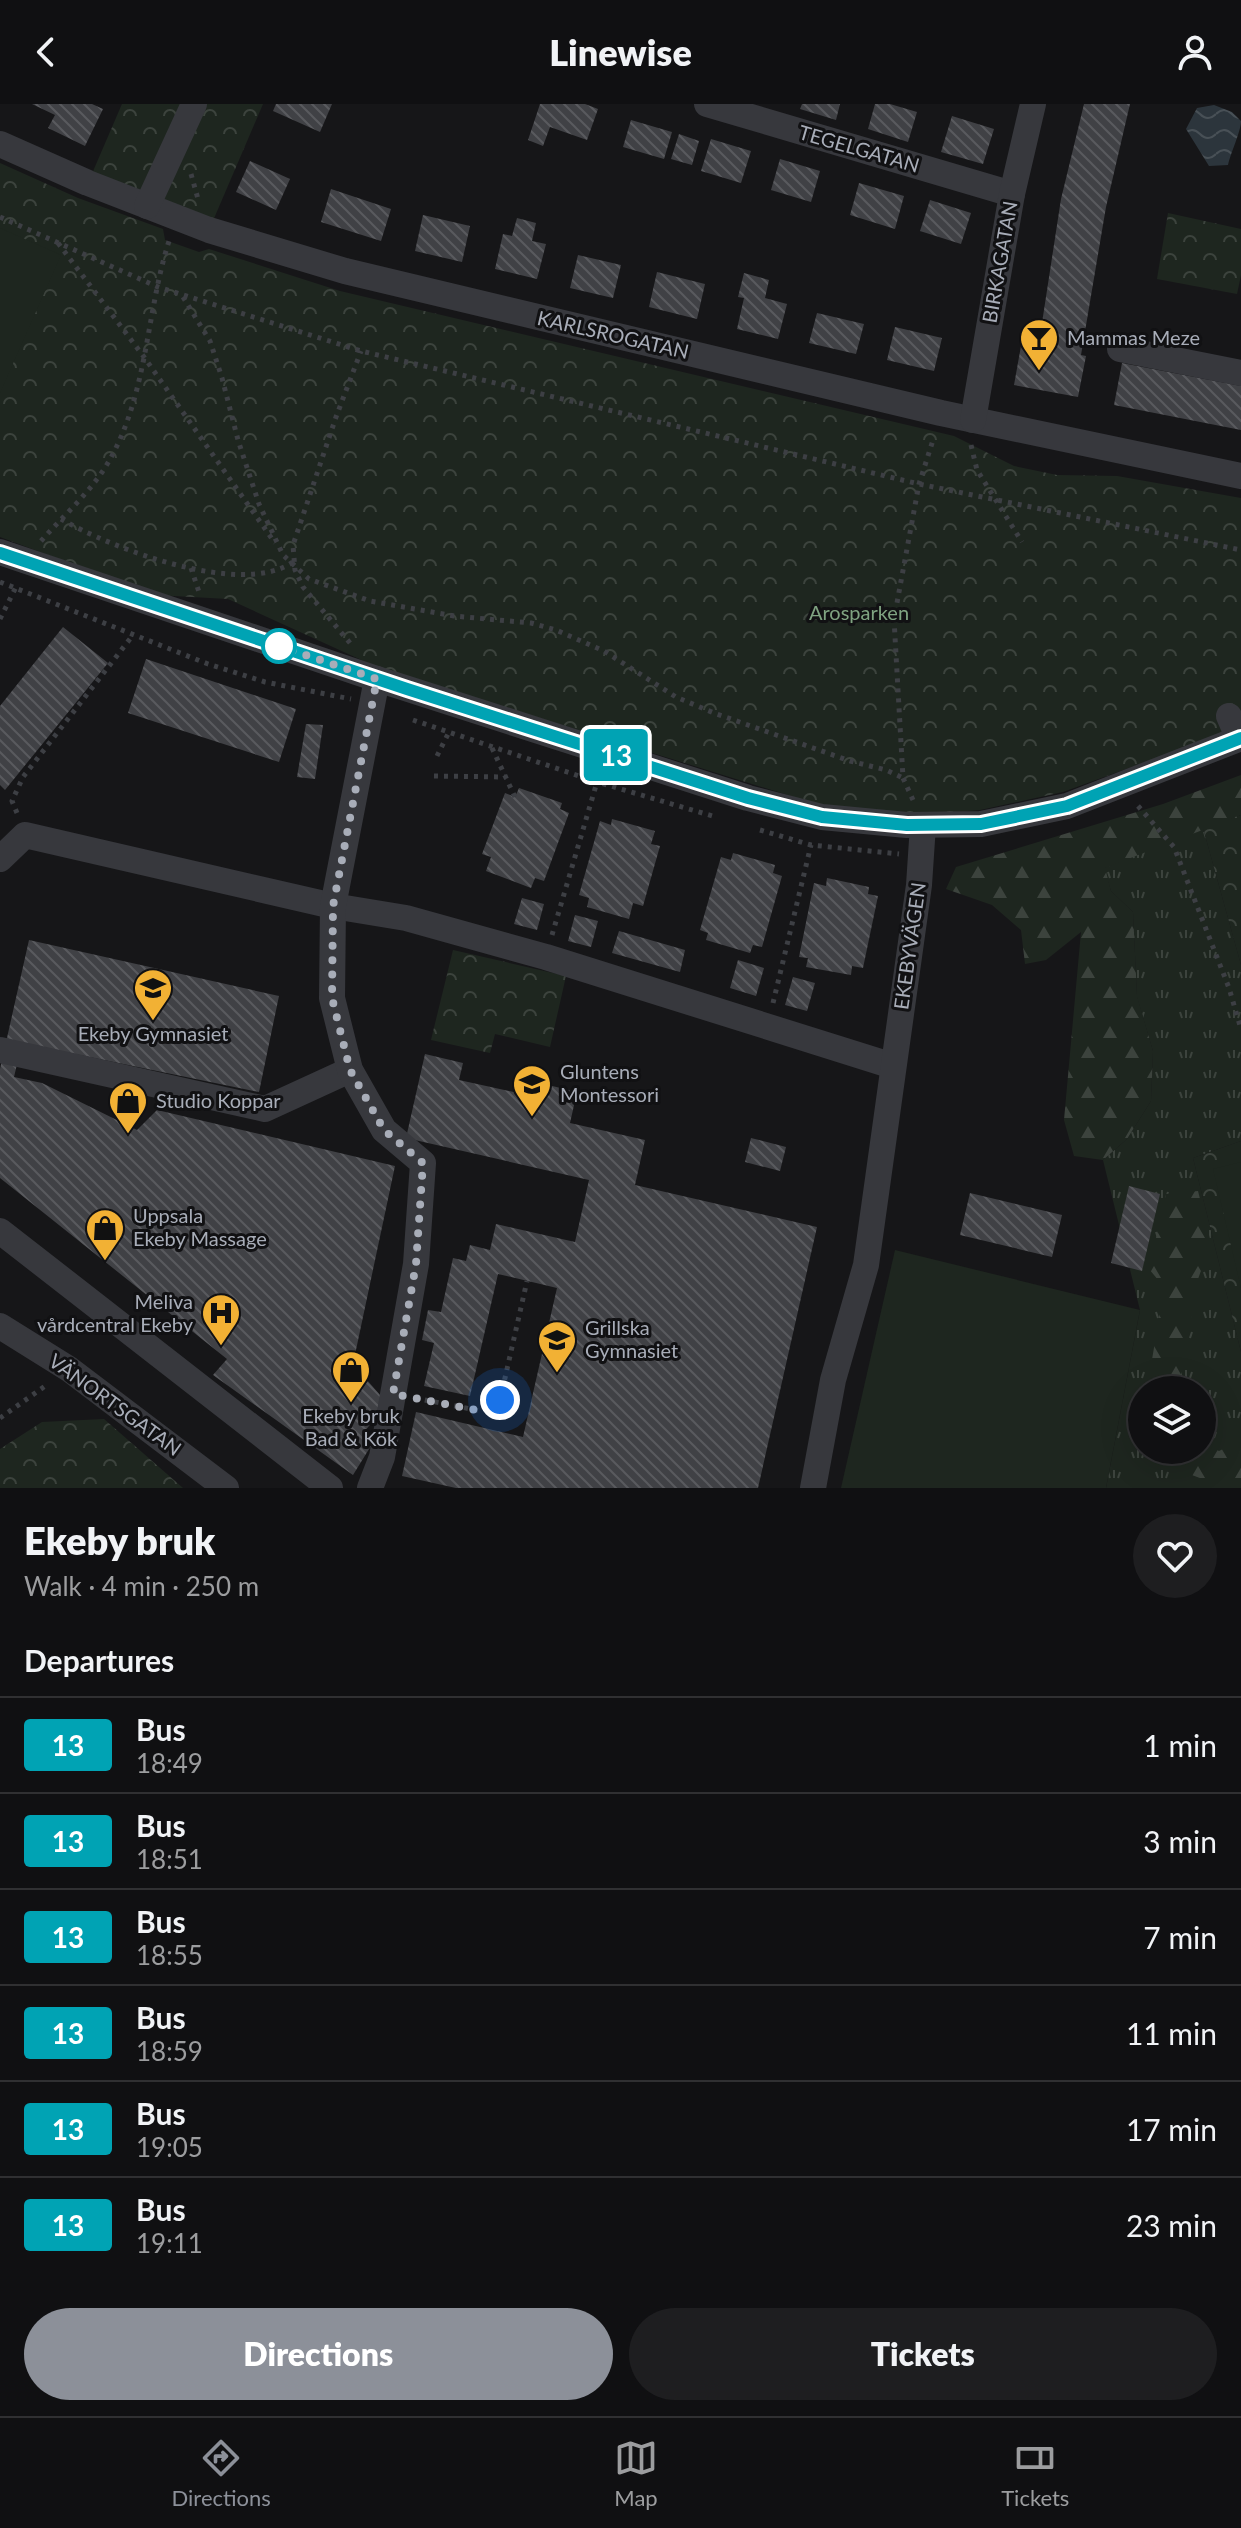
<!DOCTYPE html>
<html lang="en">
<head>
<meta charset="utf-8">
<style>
	body { margin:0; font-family:Lato,sans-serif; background:#1e1e20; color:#f1f3f6; height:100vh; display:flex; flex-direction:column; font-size:30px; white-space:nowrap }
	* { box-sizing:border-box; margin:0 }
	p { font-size:26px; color:#9c9d9f }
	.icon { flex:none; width:44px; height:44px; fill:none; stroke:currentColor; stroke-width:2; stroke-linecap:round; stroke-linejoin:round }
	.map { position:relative; height:1384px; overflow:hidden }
	.side { display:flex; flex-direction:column; background:#101012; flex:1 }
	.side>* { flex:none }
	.badge { padding:0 16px; border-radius:6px; font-size:28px; line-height:52px }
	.buttons { position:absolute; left:1128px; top:1272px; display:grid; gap:16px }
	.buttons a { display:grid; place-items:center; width:88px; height:88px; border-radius:50%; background:#101012; box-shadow:0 8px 32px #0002,0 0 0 2px #303032; font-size:40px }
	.you { position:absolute; width:40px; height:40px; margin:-20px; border:6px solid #fff; border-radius:50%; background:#1a73e8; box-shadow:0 0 0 12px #1a73e833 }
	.map>.badge { position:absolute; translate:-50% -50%; box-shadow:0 0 0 4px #fff }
	h2 { padding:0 24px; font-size:30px; line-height:72px }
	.round { display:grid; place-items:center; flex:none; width:84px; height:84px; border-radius:42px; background:#1e1e20 }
	.headline { display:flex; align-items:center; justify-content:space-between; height:136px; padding:0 24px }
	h1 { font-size:38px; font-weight:800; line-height:60px }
	.action { display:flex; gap:16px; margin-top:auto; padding:16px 24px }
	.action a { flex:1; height:92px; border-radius:48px; background:#8c9099; color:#fff; font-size:32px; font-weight:800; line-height:92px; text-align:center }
	.action a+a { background:#1e1e20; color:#f1f3f6 }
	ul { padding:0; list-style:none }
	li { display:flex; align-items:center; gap:24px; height:96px; padding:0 24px; border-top:2px solid #303032 }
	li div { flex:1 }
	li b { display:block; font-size:30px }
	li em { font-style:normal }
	li .badge { min-width:88px; font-weight:700; text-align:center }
	header { display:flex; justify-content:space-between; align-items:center; height:104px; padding:0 24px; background:#101012; font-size:36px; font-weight:800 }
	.dock { display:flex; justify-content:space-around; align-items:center; height:112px; border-top:2px solid #303032; background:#101012; font-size:22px; color:#9c9d9f }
	.dock a { display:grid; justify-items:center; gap:4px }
	.dock .current { color:#8c9099 }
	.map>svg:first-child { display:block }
</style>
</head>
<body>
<header><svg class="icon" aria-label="back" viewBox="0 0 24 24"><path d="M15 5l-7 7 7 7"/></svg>Linewise<svg class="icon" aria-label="person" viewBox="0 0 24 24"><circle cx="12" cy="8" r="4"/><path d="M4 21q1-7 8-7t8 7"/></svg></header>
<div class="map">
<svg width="1241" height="1384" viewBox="0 0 1241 1384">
	<defs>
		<pattern id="grass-tufts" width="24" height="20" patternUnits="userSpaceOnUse" patternTransform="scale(2)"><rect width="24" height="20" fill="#1e261f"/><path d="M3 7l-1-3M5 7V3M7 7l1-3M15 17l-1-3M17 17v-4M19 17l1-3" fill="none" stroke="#3c433d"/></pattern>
		<pattern id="forest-firs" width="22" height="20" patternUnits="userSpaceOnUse" patternTransform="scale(2)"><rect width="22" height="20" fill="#1e261f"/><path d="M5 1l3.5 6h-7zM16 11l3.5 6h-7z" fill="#3c433d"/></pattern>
		<pattern id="park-crowns" width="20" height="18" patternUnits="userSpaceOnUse" patternTransform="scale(2)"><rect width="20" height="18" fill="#1e261f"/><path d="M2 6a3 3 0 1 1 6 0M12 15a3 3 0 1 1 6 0" fill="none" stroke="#3c433d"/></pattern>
		<pattern id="water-waves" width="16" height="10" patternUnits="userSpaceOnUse" patternTransform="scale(2)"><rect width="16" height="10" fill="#2c353c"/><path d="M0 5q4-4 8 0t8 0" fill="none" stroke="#485056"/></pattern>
		<pattern id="building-back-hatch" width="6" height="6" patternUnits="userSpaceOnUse" patternTransform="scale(2)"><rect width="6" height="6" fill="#404145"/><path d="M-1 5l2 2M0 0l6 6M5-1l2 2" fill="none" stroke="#595a5e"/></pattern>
	</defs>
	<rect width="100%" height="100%" fill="#161618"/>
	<!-- grass -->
	<path fill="url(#grass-tufts)" fill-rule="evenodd" d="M1203,724L1241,861V1037L1193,1054L1241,1248V1384H1106L1140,1206L1103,1056L1127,1035L1151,997L1153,947L1137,893L1133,808L1111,787L1104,764ZM1142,1286H1202V1346H1142Z"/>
	<!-- forest -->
	<g fill="url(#forest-firs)">
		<path d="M1241,671V711L1105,764L1111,787L1133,808L1137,892L1153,947L1151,997L1127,1035L1103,1056L1074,1052L1064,1016L1081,828L1046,856L1025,860L1021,826L992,801L946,785L956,763L1163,700Z"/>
		<path d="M1198,1087L1211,1139L1198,1175L1178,1286H1147L1164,1183L1149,1165L1166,1090Z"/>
		<path d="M1241,1336V1375L1224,1383L1173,1364L1158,1346H1202V1339L1219,1347Z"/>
	</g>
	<!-- park -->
	<g fill="url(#park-crowns)">
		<path d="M122,0H263L209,126L88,79Z"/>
		<path d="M0,59L78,94L163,125L165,136L199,148L209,145L340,187L954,332L1014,362L1057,371L1117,372L1241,394V623L1063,688L980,706L930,710L823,702L379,564L228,495L156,491L0,433Z"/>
		<path d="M1168,109L1241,125V171L1237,190L1157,175Z"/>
		<path d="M1241,711V861L1203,724Z"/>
		<path d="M453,846L566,872L550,943L495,930L490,949L431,936Z"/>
		<path d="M1241,1037V1248L1193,1054Z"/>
		<path d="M104,1315L183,1384H0V1345L42,1318Z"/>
	</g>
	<!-- garden -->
	<g fill="#1e261f">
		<path d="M0,124L61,151L0,289Z"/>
		<path d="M1241,1058V1184L1213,1065Z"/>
		<path d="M895,1146L1140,1206L1106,1384H841Z"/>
	</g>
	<!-- water -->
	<path fill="url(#water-waves)" d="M1214,1L1232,8L1241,17C1241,27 1231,48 1228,61L1209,62L1186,25L1197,4Z"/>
	<!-- building -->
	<g fill="url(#building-back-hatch)">
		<path d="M32,0H92L103,5L85,42L48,24L55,11Z"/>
		<path d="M276,0H332L320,28L273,7Z"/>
		<path d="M540,0H585L598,5L587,36L550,23L543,42L528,36Z"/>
		<path d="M802,0H840L836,16L800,5Z"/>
		<path d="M875,0H890L917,8L908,38L868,25Z"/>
		<path d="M1084,0H1130L1106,103L1081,251L1086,252L1078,293L1014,281L1021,242L1038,245L1061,95Z"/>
		<path d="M952,12L994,25L983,60L941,48Z"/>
		<path d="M631,16L672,28L664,55L623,43Z"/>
		<path d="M679,30L699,37L692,61L671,55Z"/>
		<path d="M711,35L751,47L741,79L701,67Z"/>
		<path d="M780,55L820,67L811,98L771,86Z"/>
		<path d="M250,57L290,75L276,106L236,88Z"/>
		<path d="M859,79L904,92L895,125L850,111Z"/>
		<path d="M331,85L391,105L381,137L321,118Z"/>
		<path d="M930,96L971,109L961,140L920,127Z"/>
		<path d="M423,111L470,122L462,158L415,147Z"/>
		<path d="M517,114L536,119L532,137L546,140L537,175L495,165L503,130L512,132Z"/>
		<path d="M578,151L621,161L613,194L570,184Z"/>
		<path d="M657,168L705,180L697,215L649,203Z"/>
		<path d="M744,169L769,176L765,194L787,200L778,235L737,225L744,194L738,193Z"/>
		<path d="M817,209L864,220L856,250L809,239Z"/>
		<path d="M895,223L942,234L934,267L887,256Z"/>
		<path d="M1122,259L1241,282V326L1114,301Z"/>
		<path d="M63,523L108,559L5,686L0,681V602Z"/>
		<path d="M146,555L296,605L279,658L128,609Z"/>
		<path d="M306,620L323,621L315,675L297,673Z"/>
		<path d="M519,684L562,699L560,705L569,709L544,777L535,774L531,784L486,767L491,753L482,750L505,689L515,693Z"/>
		<path d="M612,715L655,727L651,740L660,742L643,802L633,799L629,815L587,803L589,794L579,791L600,717L611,721Z"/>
		<path d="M733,749L775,761L773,769L782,772L762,843L753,841L750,849L706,836L708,829L700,826L721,753L731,756Z"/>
		<path d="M827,774L869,783L868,790L878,792L863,864L852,862L851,871L806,863L808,854L799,853L814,779L826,782Z"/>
		<path d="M522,794L544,800L537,826L514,820Z"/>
		<path d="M575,811L598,817L591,843L568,837Z"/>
		<path d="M619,827L685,846L680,868L612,849Z"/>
		<path d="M29,836L279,892L259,988L22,939L14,973L42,979L137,1026L157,1006L395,1062L353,1260L387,1299L365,1327L374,1337L353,1371L213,1271L227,1255L0,1074V965Z"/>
		<path d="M738,856L764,864L756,892L730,884Z"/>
		<path d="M793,873L815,879L807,907L785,901Z"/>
		<path d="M425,950L463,959L459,976L541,994L544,980L577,988L570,1019L645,1036L635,1081L817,1123L758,1384H456L402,1372L416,1308L523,1333L557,1184L498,1170L470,1292L424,1282L434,1239L422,1236L428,1206L441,1208L453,1154L466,1157L470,1141L490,1146L496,1120L575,1138L589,1076L406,1034Z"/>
		<path d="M751,1034L786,1043L780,1067L745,1058Z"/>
		<path d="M1129,1082L1160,1090L1142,1167L1111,1159Z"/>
		<path d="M970,1089L1062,1111L1052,1153L960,1131Z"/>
	</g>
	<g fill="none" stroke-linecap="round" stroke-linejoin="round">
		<!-- path -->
		<g stroke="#3d3f44" stroke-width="5" stroke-dasharray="4 6" stroke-linecap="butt">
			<path d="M191,70L198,95"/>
			<path d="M0,113L158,183L361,247L919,380L1241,446"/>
			<path d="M58,139L144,253L275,439"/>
			<path d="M183,193L210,237L222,274L238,336L259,400L283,451L309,475L370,497L454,512L531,519L556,526L604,547L676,593L714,609L850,657L886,666L903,674"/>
			<path d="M971,341L977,366L1022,438"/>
			<path d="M61,415C111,444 241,494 293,458"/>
			<path d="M41,437C64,411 92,387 109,357C148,289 146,209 169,137"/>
			<path d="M191,464L199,488"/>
			<path d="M0,478L208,560L265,578L351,595"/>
			<path d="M0,515L16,483"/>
			<path d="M350,539L303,483L295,466L293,441L336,313L361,247"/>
			<path d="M413,616L597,678L716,713"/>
			<path d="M492,644L515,693"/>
			<path d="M437,652L448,630"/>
			<path d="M434,672L506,673"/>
			<path d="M913,696L903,674L894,515L919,380L934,333"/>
			<path d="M1138,702L1174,743L1229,884L1241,925"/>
			<path d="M17,709L12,697L23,673L133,531"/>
			<path d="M760,726L811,741L899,750"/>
			<path d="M552,831L597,678"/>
			<path d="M773,899L811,741"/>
			<path d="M415,1294L481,1307L500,1296L527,1177"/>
			<path d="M0,1314L48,1280"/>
		</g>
		<!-- minor -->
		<g stroke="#37383d" stroke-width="26">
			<path d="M707,0L1012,90"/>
			<path d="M0,40L88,79L209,126L345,167L941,309L1241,372"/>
			<path d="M147,102L194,0"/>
			<path d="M1120,245L1241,269"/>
			<path d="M973,316L1012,90L1033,0"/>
			<path d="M0,448L377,575L748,694L822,713L907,721L981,720L1067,702L1241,634"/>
			<path d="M1229,612L1239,635"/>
			<path d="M0,755L25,731L333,802L406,814L546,853L893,962"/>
			<path d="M0,946L265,1005L350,966"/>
			<path d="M0,1127L330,1384"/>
			<path d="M0,1222L69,1265L226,1384"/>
			<path d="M370,1384L382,1353L416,1160L423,1059L384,1026L350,966L332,894L333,802L377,575"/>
			<path d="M813,1384L833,1276L866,1161L919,781L923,721"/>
		</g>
	</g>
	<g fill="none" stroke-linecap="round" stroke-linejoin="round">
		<!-- line casing -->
		<g stroke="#fff" stroke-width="18">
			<path id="line" d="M0,449L407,585L748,694L822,713L907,721L981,720L1067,702L1241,634"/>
		</g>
		<!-- line -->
		<use href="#line" stroke="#00a3b4" stroke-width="12"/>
		<!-- walk -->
		<path stroke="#a8adb8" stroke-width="8" stroke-dasharray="0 14.4" d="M279,542L377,575L333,802L332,894L350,966L384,1026L423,1059L416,1160L393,1290L481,1307L500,1296"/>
	</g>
	<!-- icons -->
	<defs>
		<g id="bar-pin" transform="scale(2)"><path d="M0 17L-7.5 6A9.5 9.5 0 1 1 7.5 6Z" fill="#f2b134" stroke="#111113"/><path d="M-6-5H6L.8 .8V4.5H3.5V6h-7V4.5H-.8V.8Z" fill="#111"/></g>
		<g id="school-pin" transform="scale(2)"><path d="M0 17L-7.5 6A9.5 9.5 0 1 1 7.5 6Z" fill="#f2b134" stroke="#111113"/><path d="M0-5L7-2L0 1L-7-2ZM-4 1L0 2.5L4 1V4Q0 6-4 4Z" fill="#111"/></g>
		<g id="shop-pin" transform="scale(2)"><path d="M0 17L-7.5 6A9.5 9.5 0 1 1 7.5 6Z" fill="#f2b134" stroke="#111113"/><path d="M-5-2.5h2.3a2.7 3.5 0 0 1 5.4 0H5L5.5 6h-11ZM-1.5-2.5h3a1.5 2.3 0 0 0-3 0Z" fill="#111"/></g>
		<g id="hospital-pin" transform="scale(2)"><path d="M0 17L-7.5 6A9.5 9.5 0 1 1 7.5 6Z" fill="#f2b134" stroke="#111113"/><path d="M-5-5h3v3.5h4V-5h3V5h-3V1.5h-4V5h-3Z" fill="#111"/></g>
	</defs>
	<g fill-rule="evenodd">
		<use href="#bar-pin" x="1039" y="234"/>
		<use href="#school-pin" x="153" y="884"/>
		<use href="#school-pin" x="532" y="980"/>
		<use href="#shop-pin" x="128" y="997"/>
		<use href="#shop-pin" x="105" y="1124"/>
		<use href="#hospital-pin" x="221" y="1209"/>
		<use href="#school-pin" x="557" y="1236"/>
		<use href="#shop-pin" x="351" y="1266"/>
	</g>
	<!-- markers -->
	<circle fill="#fff" stroke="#00a3b4" stroke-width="4" cx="279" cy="542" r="16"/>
	<g text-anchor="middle" stroke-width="6" stroke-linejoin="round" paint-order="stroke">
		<!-- street labels -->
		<g font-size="20" fill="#a8adb8" stroke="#111113">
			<text transform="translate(859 45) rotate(16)" y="7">TEGELGATAN</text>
			<text transform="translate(1000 158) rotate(-80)" y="7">BIRKAGATAN</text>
			<text transform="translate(613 231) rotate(13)" y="7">KARLSROGATAN</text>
			<text transform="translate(910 842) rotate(-82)" y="7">EKEBYVÄGEN</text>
			<text transform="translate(115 1301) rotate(36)" y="7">VÄNORTSGATAN</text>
		</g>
		<!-- poi labels -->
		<g font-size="20" fill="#a8adb8" stroke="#111113" text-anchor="start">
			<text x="1067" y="241">Mammas Meze</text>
			<text x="153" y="937" text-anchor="middle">Ekeby Gymnasiet</text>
			<text x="560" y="975">Gluntens<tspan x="560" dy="23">Montessori</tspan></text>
			<text x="156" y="1004">Studio Koppar</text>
			<text x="133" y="1119">Uppsala<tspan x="133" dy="23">Ekeby Massage</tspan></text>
			<text x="193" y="1205" text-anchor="end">Meliva<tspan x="193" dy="23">vårdcentral Ekeby</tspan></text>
			<text x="585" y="1231">Grillska<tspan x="585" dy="23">Gymnasiet</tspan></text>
			<text x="351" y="1319" text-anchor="middle">Ekeby bruk<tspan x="351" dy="23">Bad &amp; Kök</tspan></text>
		</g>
		<!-- park labels -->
		<g font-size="20" fill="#7fa381" stroke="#111113">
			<text x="859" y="516">Arosparken</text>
		</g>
	</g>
</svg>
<div class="buttons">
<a><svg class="icon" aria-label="layers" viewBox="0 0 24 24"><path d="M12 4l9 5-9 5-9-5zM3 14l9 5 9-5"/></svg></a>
</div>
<div class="you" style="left:500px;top:1296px"></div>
<b class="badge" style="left:616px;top:651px;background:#00a3b4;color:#fff">13</b>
</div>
<section class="side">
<div class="headline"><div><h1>Ekeby bruk</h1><p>Walk · 4 min · 250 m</p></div><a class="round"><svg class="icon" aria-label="heart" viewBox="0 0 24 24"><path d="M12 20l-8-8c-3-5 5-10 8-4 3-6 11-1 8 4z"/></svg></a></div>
<h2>Departures</h2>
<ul>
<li><span class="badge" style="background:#00a3b4;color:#fff">13</span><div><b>Bus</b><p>18:49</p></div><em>1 min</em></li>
<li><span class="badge" style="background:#00a3b4;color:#fff">13</span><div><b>Bus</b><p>18:51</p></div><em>3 min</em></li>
<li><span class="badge" style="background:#00a3b4;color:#fff">13</span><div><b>Bus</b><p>18:55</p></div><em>7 min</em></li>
<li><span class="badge" style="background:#00a3b4;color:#fff">13</span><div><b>Bus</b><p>18:59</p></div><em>11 min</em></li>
<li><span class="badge" style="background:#00a3b4;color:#fff">13</span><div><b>Bus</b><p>19:05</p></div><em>17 min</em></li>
<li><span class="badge" style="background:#00a3b4;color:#fff">13</span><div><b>Bus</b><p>19:11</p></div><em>23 min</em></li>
</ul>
<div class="action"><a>Directions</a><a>Tickets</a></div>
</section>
<nav class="dock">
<a class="current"><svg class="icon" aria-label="directions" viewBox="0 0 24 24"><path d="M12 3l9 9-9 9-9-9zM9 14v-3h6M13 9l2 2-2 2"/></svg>Directions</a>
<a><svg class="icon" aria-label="map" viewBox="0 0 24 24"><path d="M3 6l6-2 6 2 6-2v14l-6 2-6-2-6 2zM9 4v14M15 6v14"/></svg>Map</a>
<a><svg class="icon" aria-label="tickets" viewBox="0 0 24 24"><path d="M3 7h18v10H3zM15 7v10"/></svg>Tickets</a>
</nav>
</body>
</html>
